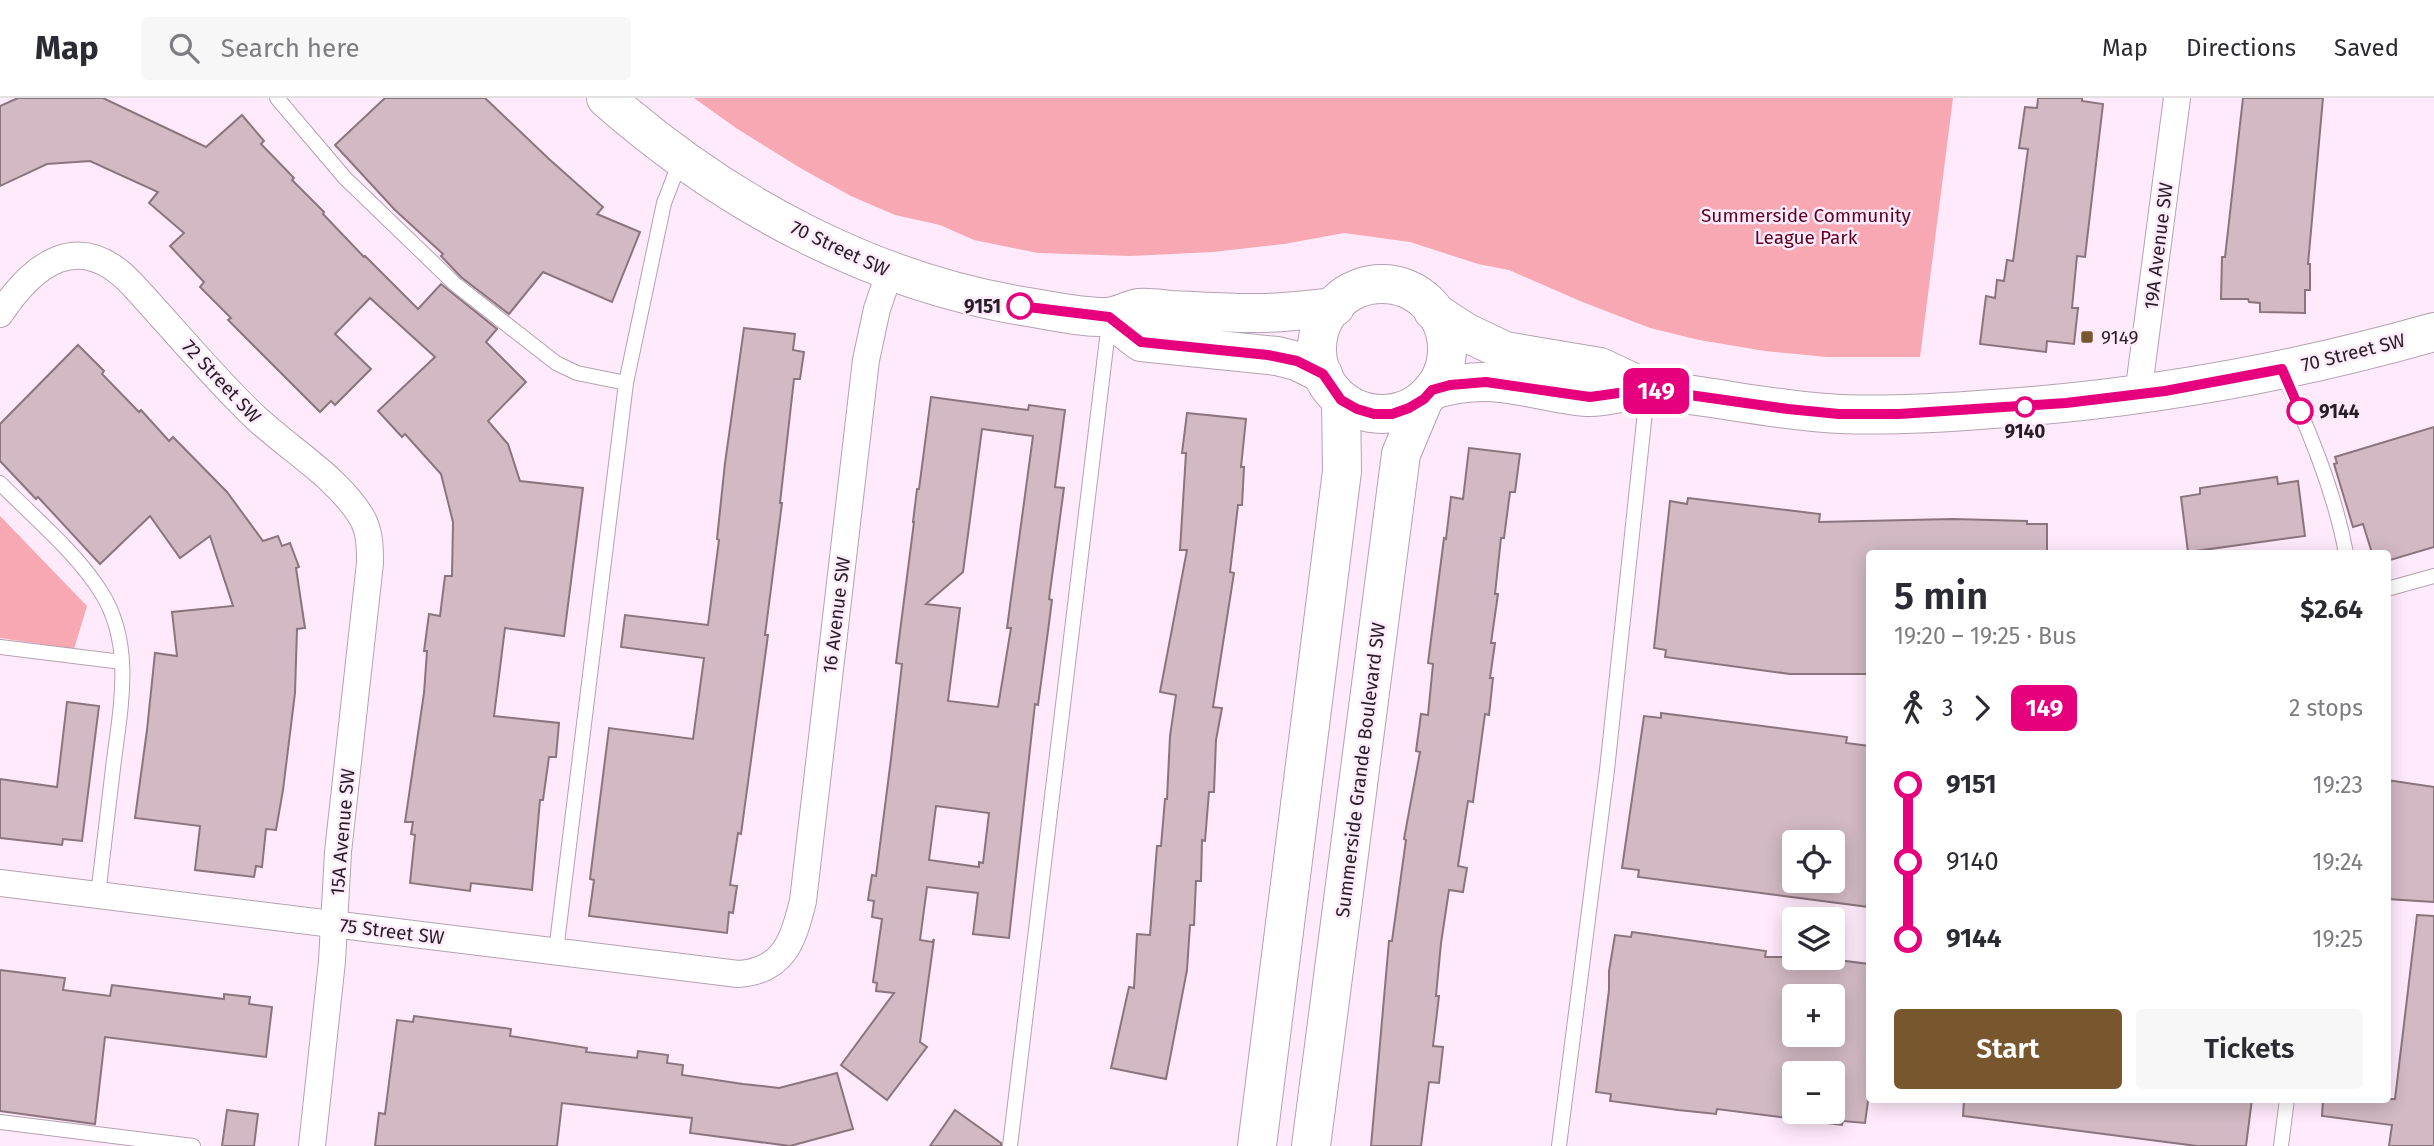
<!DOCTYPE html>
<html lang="en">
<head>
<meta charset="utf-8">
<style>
	body { margin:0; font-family:"Fira Sans",sans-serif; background:#f7f7f7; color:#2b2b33; height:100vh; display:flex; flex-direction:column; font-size:26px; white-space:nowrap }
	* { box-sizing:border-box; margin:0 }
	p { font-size:23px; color:#7c7c81 }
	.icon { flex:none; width:38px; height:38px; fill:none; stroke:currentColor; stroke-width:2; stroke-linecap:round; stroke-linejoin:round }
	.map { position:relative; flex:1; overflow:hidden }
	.side { position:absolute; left:1866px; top:452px; width:525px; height:553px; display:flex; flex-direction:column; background:#fff; border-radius:7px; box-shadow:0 4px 18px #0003 }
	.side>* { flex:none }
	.badge { padding:0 14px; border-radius:10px; font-size:24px; line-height:46px }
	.buttons { position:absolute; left:1782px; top:732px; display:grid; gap:14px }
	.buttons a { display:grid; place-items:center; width:63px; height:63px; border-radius:7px; background:#fff; box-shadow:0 4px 18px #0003; font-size:35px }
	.map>.badge { position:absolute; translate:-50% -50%; box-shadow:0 0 0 4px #fff }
	.legs { display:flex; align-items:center; gap:10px; height:77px; padding:0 28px; font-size:23px }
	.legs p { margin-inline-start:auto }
	.summary { display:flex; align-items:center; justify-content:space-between; height:119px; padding:0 28px }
	h1 { font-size:38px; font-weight:600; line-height:52px }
	.button { display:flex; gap:14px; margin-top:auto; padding:14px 28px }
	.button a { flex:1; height:80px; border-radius:7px; background:#78562e; color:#fff; font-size:28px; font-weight:600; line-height:80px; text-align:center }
	.button a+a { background:#f7f7f7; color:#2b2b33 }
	ul { padding:0 28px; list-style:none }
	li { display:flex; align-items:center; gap:24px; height:77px; font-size:26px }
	li i { display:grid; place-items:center; width:10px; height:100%; margin:0 9px; background:currentColor }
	li i::after { content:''; width:18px; height:18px; margin:-9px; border:5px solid; border-radius:50%; background:#fff }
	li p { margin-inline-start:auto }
	li:first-child i { background:linear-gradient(#0000 50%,currentColor 0) }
	li:last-child i { background:linear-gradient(currentColor 50%,#0000 0) }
	header { display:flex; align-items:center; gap:42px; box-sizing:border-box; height:98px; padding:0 35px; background:#fff; border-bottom:2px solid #e1e1e2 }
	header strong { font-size:33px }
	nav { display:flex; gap:38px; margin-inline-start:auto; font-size:24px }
	.search { width:490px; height:63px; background:#f7f7f7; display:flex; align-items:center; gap:18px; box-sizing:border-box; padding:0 24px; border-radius:7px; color:#7c7c81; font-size:26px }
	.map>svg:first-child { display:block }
</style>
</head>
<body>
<header>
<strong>Map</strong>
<div class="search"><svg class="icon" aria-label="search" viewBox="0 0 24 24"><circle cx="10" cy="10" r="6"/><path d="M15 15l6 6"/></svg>Search here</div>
<nav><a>Map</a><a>Directions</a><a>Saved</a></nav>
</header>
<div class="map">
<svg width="2434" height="1048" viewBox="0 0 2434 1048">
	<rect width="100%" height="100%" fill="#ffeafb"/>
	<!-- green -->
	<g fill="#f7a8b2">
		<path d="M694,0H1953L1920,259H1827L1765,253L1699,242L1650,230L1580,203L1509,172L1478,166L1410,144L1344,135L1284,146L1213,154L1131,158L1038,155L974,142L940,127L895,117L851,98L802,71L736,30Z"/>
		<path d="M0,418L87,508L74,551L0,540Z"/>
	</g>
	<!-- building -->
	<g fill="#d2b9c3" stroke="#8b747d" stroke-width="2" fill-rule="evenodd">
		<path d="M18,0H103L206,49L242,17L264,43L261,46L294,80L292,82L324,114L323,116L364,159L365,158L418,211L441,186L497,231L486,244L526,284L488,323L508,346L520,383L583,390L564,538L505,530L494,618L559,625L556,659H549L543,702H540L532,792L471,785L470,793L410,785L415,737L411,736L413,724H405L424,595L427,553H424L429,516L440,518L445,478H452L453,424L441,376L405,336L402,339L378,313L435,259L370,200L335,236L371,271L335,307L331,303L320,314L228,222L231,220L200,189L204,184L170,148L184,135L149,105L158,94L90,63L47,66L0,88V8Z"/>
		<path d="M385,0H485L549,61L603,109L597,116L640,134L612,204L543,174L509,216L461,179L441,158L443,156L395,112L335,47Z"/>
		<path d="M2038,0H2082V3L2103,6L2085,159L2077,158L2072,210H2078L2074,246L2047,243L2046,254L1980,246L1986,198L1995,200L1997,182L2004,183L2007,162L2013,163L2028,51L2019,50L2025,9L2037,10Z"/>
		<path d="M2243,0H2323L2308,166H2310V192H2305V215L2260,214V205L2249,204L2248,201H2221L2222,159H2225Z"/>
		<path d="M744,230L795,236L793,252L804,254L800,281H794L780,405H782L765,537H768L741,736L738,735L730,787L737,788L733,815L729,814L727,835L589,818L594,782L590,781L609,630L693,641L704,560L621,549L625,517L708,527L719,442L717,441L725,365Z"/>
		<path d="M78,247L104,273L102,276L139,314L141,312L169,343L173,339L227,394L263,443L278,438L282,448L290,445L299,469L296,470L305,530L297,531L295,595L283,692L276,732L266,731L262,769L256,768L254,779L195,772L200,728L135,720L147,632L155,555L177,558L172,514L233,508L210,438L180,460L150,418L100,466L38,399L36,401L0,363V326Z"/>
		<path d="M931,299L1028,312L1029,307L1065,312L1055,389L1064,390L1049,501L1052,502L1048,533L1038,607L1035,606L1009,840L973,836L978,795L927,789L920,842L932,844L934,841L920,944L927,949L887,1002L841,967L894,895L876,893L877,885L873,884L882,821L872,819L874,803L868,802L872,777L876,778L891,661L902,566L896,565L914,424H913L917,391H919ZM982,331L1033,338L1007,530H1011L998,609L948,603L960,510L926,506L963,474ZM936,708L989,715L983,765L979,764V769L929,762Z"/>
		<path d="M1187,315L1246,321L1241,369H1244L1242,407H1238L1230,474L1234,475L1213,609L1222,610L1216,642L1214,694H1209L1205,743L1202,742L1201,783H1196L1194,827H1190L1187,872L1166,981L1111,970L1129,889L1134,890L1137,836L1150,837L1157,748H1161L1165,701H1167L1170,638L1176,597L1160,594L1187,452H1180L1186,355H1182Z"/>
		<path d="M2434,329V449L2387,463V455H2372L2363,426L2353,429L2334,366L2337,365L2335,359Z"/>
		<path d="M1469,350L1520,356L1515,394H1510L1504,440H1501L1495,496H1498L1491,545H1495L1490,580H1493L1489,617L1485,616L1473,704L1468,703L1458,768L1467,770L1463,794L1449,792L1441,845L1436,898H1439L1433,948L1443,949L1439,985L1429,984L1421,1048H1371L1389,843H1392L1406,742L1404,741L1420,654L1416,653L1421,616L1428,617L1433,566L1428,565L1444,440L1446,441L1451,399L1463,401Z"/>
		<path d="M2277,379L2278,386L2298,383L2305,438L2188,454L2181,399L2200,396V390Z"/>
		<path d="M1688,400L1820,416L1819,424L1953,421L2027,423V426H2047V455H1869V576H1790L1665,559L1666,552L1654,550L1670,403L1687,406Z"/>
		<path d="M67,604L99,608L82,743L63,741L62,747L0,740V681L57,689Z"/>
		<path d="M1661,615L1847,639L1846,645L1869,648V809L1638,779L1639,772L1622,770L1644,618L1661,620ZM1794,744H1832V782H1794Z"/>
		<path d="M2387,682L2434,689V804L2387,801Z"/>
		<path d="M2417,817L2434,818V1048H2389L2392,1027L2322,1018L2323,1001H2395Z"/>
		<path d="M1632,834L1766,853L1765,859H1814L1869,866V996L1865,1025L1843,1023L1842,1027L1717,1011L1716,1016L1678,1012L1610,1003L1611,996L1596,994L1609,892V873L1615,837L1631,839ZM1794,898H1832V936H1794ZM1794,975H1832V1013H1794Z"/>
		<path d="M0,872L65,880L63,892L110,898L112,887L224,901V896L250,899L249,906L272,909L266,959L105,939L95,1026L0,1013Z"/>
		<path d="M414,918L511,931L510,938L587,950L586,954L637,960L638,953L668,957L667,965L683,967L682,977L743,986L779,990L837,975L853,1031L790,1048L690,1035L692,1020L562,1005L557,1048H375L379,1015L385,1016L397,922L413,924Z"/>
		<path d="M1964,1001H2252L2246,1048H2197L1963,1018Z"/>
		<path d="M227,1012L258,1016L254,1048H222Z"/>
		<path d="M955,1012L1001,1045V1048H930Z"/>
	</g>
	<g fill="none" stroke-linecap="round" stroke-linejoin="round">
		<!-- lane casing -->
		<g stroke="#b4a1b0" stroke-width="16">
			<g id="lane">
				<path d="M277,0L345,80L455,186L556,265L577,275L626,285"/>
				<path d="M2282,272C2308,331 2334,391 2346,455"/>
				<path d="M0,385C33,419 76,454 101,494C135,547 120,612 113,670C108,712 103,755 98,797"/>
				<path d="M2387,491L2434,478"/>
				<path d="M0,549L122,564"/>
				<path d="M556,853L626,285L664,105L681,61"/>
				<path d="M0,1024L193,1048"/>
				<path d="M1010,1048L1109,224"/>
				<path d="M1559,1048L1607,672L1647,295"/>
				<path d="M2281,1048L2287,1001"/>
			</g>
		</g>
		<!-- street casing -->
		<g stroke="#b4a1b0" stroke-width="28">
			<g id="street">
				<path d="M0,216C34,165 79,131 131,185C172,229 211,277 255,319C289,351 337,379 361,418C370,432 370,450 370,465L338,754L332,863L312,1048"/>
				<path d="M2138,297L2177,0"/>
				<path d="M0,785L738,876C784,873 793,843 803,803L866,262L877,211L890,173"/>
			</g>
		</g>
		<!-- secondary casing -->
		<g stroke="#b4a1b0" stroke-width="40">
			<g id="secondary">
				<path d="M606,0C726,106 875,186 1034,210C1058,214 1084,220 1108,219C1118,218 1128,212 1139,210C1149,209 1160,211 1170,212C1197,213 1223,215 1250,215C1278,216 1306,212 1335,209"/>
				<circle cx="1382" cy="251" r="65"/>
				<path d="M1433,213L1465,234L1505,253L1600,269L1647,291"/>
				<path d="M1109,219L1141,244L1277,258L1297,263L1323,276"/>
				<path d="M1432,292C1449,287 1466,284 1484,284C1519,284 1553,297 1588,299C1609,300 1630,290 1651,292C1714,298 1776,313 1840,316C1891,318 1942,315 1993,311C2142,301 2290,275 2434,234"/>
				<path d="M1257,1048L1342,373L1341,302"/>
				<path d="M1311,1048L1401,356L1424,301"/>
			</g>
		</g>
		<!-- lane -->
		<use href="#lane" stroke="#fff" stroke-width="14"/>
		<!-- street -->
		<use href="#street" stroke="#fff" stroke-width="26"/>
		<!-- secondary -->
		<use href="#secondary" stroke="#fff" stroke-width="38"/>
	</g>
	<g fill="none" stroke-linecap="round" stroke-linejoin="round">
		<!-- line-1 casing -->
		<g stroke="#fff" stroke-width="16">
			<path id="line-1" d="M1020,208L1109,219L1141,244L1268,257L1297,263L1323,276L1341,302L1357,311L1374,316H1392L1409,310L1424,301L1432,292L1450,287L1486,284L1590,299L1647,291L1788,311L1839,316H1899L2066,305L2165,293L2282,271L2300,313"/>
		</g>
		<!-- line-1 -->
		<use href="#line-1" stroke="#e6007e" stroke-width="10"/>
	</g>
	<!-- markers -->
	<g fill="#fff" stroke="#e6007e" stroke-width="3.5">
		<circle cx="1020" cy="208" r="12"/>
		<circle cx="2025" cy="309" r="9"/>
		<circle cx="2300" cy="313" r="12"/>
	</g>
	<rect fill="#78562e" stroke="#ffeafb" stroke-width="2.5" x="2080" y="232" width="14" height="14" rx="3.5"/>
	<g text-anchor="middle" stroke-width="5" stroke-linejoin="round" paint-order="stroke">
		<!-- park labels -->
		<g font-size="19" fill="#5b011f" stroke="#ffeafb">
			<text x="1806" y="124">Summerside Community<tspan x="1806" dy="22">League Park</tspan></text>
		</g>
		<!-- street labels -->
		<g font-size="19" fill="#261f25" stroke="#ffeafb">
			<text transform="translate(2158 148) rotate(-83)" y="7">19A Avenue SW</text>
			<text transform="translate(840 150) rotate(25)" y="7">70 Street SW</text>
			<text transform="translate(2353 254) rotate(-14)" y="7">70 Street SW</text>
			<text transform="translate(222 283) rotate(47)" y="7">72 Street SW</text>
			<text transform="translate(836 517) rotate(-83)" y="7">16 Avenue SW</text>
			<text transform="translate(1360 672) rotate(-83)" y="7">Summerside Grande Boulevard SW</text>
			<text transform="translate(342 734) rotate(-85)" y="7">15A Avenue SW</text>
			<text transform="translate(392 833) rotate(7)" y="7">75 Street SW</text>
		</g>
		<!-- stop labels -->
		<g font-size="19" font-weight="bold" fill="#261f25" stroke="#ffeafb" text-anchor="end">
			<text x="1001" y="215">9151</text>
			<text x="2319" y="320" text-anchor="start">9144</text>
			<text x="2025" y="340" text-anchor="middle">9140</text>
		</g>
		<!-- poi labels -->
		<g font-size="19" fill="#261f25" stroke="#ffeafb" text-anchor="start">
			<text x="2101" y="246">9149</text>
		</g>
	</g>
</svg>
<div class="buttons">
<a><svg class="icon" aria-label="locate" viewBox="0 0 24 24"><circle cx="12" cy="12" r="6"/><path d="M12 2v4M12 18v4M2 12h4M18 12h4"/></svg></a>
<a><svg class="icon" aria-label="layers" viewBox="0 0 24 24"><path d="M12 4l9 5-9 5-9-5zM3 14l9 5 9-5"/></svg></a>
<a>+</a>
<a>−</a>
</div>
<b class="badge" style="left:1656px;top:293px;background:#e6007e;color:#fff">149</b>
<section class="side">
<div class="summary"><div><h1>5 min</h1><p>19:20 – 19:25 · Bus</p></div><b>$2.64</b></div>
<div class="legs"><svg class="icon" aria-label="walk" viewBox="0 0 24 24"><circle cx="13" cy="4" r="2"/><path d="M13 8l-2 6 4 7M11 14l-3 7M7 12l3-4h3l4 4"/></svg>3<svg class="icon" aria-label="forward" viewBox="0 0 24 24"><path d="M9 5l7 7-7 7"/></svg><b class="badge" style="background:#e6007e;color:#fff">149</b><p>2 stops</p></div>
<ul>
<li><i style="color:#e6007e"></i><b>9151</b><p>19:23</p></li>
<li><i style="color:#e6007e"></i><span>9140</span><p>19:24</p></li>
<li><i style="color:#e6007e"></i><b>9144</b><p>19:25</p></li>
</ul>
<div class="button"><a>Start</a><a>Tickets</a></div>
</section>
</div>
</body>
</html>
